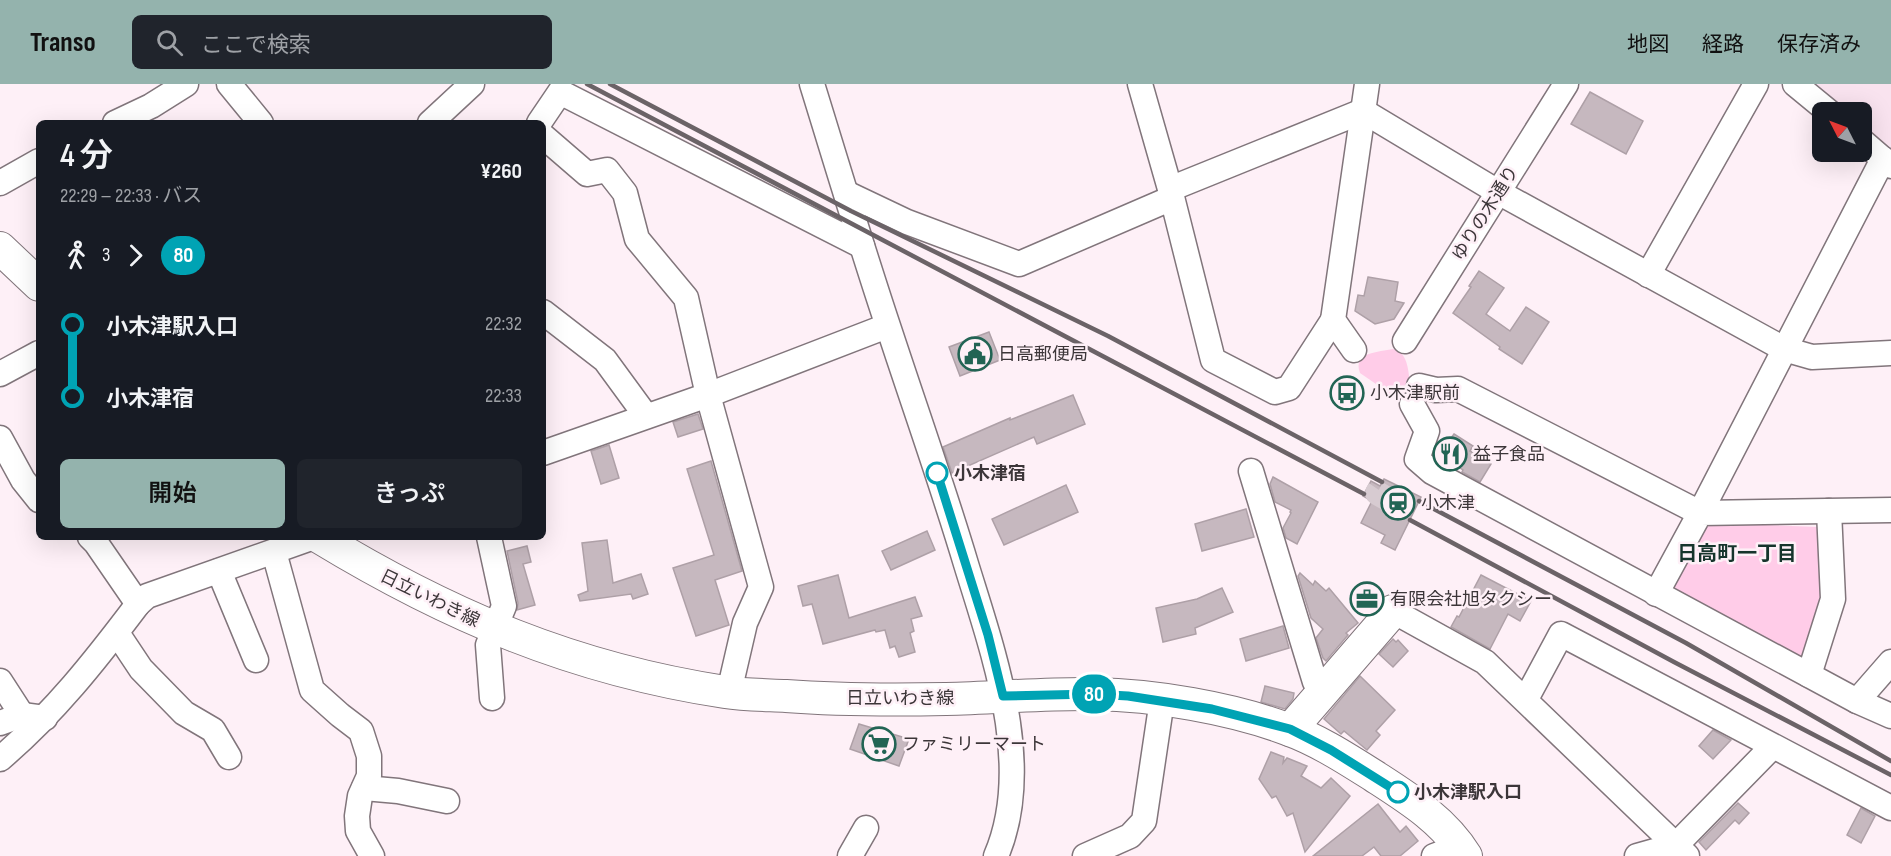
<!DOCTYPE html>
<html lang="ja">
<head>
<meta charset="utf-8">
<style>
	body { margin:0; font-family:"Sofia Sans Condensed","Noto Sans JP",sans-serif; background:#20242c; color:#f1f3f6; height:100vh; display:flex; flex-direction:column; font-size:22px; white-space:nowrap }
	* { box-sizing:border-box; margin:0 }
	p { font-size:20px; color:#9ea1a6 }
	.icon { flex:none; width:33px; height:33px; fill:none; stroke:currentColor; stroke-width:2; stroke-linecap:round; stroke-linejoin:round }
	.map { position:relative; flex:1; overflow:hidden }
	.details { position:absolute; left:36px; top:36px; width:510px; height:420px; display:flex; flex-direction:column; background:#171b24; border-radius:9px; box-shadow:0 6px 24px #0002 }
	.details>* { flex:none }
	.badge { padding:0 12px; border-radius:20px; font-size:21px; line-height:39px }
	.needle { width:39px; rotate:312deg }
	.buttons { position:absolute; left:1812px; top:18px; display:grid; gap:12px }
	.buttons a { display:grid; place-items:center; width:60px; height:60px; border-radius:9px; background:#171b24; box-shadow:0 6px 24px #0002; font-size:30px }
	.map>.badge { position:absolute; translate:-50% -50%; box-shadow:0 0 0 3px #fff }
	.legs { display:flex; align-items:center; gap:9px; height:66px; padding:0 24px; font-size:20px }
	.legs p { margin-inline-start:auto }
	.headline { display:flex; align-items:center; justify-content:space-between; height:102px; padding:0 24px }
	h1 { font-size:33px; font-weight:600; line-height:45px }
	.cta { display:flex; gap:12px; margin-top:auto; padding:12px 24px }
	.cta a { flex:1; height:69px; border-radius:9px; background:#94b3ad; color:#111; font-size:24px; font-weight:600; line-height:69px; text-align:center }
	.cta a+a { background:#20242c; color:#f1f3f6 }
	ul { padding:0 24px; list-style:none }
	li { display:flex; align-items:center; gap:21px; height:72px; font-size:22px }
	li i { display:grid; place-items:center; width:9px; height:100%; margin:0 8px; background:currentColor }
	li i::after { content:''; width:15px; height:15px; margin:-8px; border:4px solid; border-radius:50%; background:#171b24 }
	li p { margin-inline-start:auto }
	li:first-child i { background:linear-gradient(#0000 50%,currentColor 0) }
	li:last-child i { background:linear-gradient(currentColor 50%,#0000 0) }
	header { display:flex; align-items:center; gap:36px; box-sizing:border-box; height:84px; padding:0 30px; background:#94b3ad; color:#111 }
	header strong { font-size:28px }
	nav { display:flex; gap:33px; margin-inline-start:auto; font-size:21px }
	.search { width:420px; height:54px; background:#20242c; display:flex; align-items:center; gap:15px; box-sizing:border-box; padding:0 21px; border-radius:9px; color:#9ea1a6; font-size:22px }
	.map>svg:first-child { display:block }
</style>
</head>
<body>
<header>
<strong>Transo</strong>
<div class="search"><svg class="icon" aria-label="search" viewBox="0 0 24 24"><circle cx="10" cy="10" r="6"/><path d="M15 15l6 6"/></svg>ここで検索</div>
<nav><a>地図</a><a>経路</a><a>保存済み</a></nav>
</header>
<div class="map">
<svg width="1891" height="772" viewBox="0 0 1891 772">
	<rect width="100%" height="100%" fill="#fef0f7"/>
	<!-- built -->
	<path fill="#f9e3ef" d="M1802,0H1891V75L1862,50V28H1836Z"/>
	<!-- green -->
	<g fill="#ffcce8">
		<path d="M1393,265C1408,269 1408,285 1410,299L1402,311H1392L1360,289C1352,268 1379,268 1393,265Z"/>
		<path d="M1708,439L1818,443L1823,449L1826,520L1804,581L1667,502Z"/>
	</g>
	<!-- building -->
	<g fill="#c6b8bf" stroke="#aea0a7" stroke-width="1.5">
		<path d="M1590,8L1643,37L1626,70L1571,40Z"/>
		<path d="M1479,187L1504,204L1486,230L1510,247L1526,223L1549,238L1522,280L1499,265L1500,263L1453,229L1471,203L1469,202Z"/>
		<path d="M1368,193L1398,198L1395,217L1404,219L1394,235L1375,240L1355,227L1358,211L1364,212Z"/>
		<path d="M989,248L1000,276L960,292L949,263Z"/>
		<path d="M1073,311L1085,340L1037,360L1034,353L952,389L943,363L1010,334V336Z"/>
		<path d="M698,330L703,345L678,353L673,338Z"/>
		<path d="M1454,350L1473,362L1470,367L1491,380L1480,398L1462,388L1463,386L1439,370Z"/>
		<path d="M609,361L619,394L601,400L591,367Z"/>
		<path d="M711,377L742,487L715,496L729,541L696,552L673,484L714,471L687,385Z"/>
		<path d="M1273,393L1318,418L1297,460L1286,454L1283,444L1291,429L1290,428L1291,426L1275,418L1270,400Z"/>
		<path d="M1384,395L1421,413L1395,466L1381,459L1385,451L1361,439L1372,417L1363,412L1371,397L1380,402Z"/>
		<path d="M1066,401L1078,428L1004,461L992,435Z"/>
		<path d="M1246,425L1254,453L1202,467L1195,440Z"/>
		<path d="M927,447L935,466L891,486L882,467Z"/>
		<path d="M607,456L613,499L641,490L648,510L633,515L631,510L580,517L578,511L588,507L582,459Z"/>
		<path d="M527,462L531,478L523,480L535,521L517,526L518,519L507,467Z"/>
		<path d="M1300,489L1313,501L1315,497L1326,507L1329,504L1358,539L1346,549L1348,551L1326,577L1323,574L1316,554L1323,545L1311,534L1298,492Z"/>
		<path d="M838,491L849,534L915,513L922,532L911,535L914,547L910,549L915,568L899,573L895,562L890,564L885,546L876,548L875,546L823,560L812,520L803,522L798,502Z"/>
		<path d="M1481,491L1531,517L1520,537L1508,530L1490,565L1451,543L1457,532L1459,533Z"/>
		<path d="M1222,504L1233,528L1195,544L1196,550L1163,558L1156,524L1197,515Z"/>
		<path d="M1283,542L1289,564L1246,577L1240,555Z"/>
		<path d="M1393,555L1396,558L1398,556L1408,567L1393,583L1379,570Z"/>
		<path d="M1360,592L1395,626L1376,647L1380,651L1367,666L1344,647L1341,650L1324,635Z"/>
		<path d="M1265,602L1294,609L1293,615L1285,625L1261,618Z"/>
		<path d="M859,640L909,655L899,682L850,665Z"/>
		<path d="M1713,646L1731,656L1713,675L1699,662Z"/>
		<path d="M1271,668L1284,673L1283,679L1287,674L1307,682L1301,692L1321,704L1331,694L1350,712L1305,768L1293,729L1287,732L1276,712L1272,714L1259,695Z"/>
		<path d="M1738,719L1749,729L1739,740L1735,736L1706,766L1699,758Z"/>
		<path d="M1378,720L1400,748L1406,742L1418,757L1400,772H1381L1374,763L1362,772H1313Z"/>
		<path d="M1861,724L1875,732L1861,759L1847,751Z"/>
	</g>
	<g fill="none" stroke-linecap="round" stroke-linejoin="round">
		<!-- minor-tunnel -->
		<path stroke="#d7cbd1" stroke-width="24" stroke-dasharray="24 12" stroke-linecap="butt" d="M1379,406L1377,409L1405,425"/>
		<!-- minor casing -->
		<g stroke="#81757b" stroke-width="27">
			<g id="minor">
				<path d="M229,0L261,39"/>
				<path d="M812,0C838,84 863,168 891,251C916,327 943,403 966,480C993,568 1035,682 996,772"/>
				<path d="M1140,0L1170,105L1213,276L1275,308L1289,304L1333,236"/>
				<path d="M1795,0L1829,28"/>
				<path d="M115,39L151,22L186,0"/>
				<path d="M430,39L472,0"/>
				<path d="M539,39L560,8L862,162"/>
				<path d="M543,52L587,90L607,86L625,109L637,155L686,214L708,311L761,503L745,539L729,608"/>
				<path d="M1862,57L1891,82"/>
				<path d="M0,99L39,77"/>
				<path d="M1170,105L1363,27L1498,108L1784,265L1812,273L1891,269"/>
				<path d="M846,109L907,138L1019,180L1172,114"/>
				<path d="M1648,191L1756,0"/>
				<path d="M543,228L605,276L646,332"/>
				<path d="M1405,257L1566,0"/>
				<path d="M1354,266L1333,236L1367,0"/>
				<path d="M0,290L39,269"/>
				<path d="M1419,302L1436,306L1458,305L1700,429L1883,75"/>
				<path d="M1412,320L1427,347L1417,375L1432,388L1857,617L1891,632"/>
				<path d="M0,354L23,396L39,416"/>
				<path d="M543,369L708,311L887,242"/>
				<path d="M1251,387L1315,598L1324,606"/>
				<path d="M90,453L96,459L138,520"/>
				<path d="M489,453L504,522L488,561L492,614"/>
				<path d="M274,468L312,606L340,631L361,647L369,672V692L360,712L357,732L358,747L372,772"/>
				<path d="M219,487L256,576"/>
				<path d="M1656,510L1700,429L1891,426"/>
				<path d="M1393,527L1485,578L1687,772"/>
				<path d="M117,549L141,585L184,629L213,646L229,673"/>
				<path d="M1809,591L1833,515L1829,427"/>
				<path d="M0,597L22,631"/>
				<path d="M1526,615L1561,550L1891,724"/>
				<path d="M1857,617L1891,578"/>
				<path d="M0,639L22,631L45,634"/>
				<path d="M0,675C54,629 95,577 138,520L147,512L314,453"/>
				<path d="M364,704L398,707L447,717"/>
				<path d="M850,772L866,744"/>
				<path d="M1085,772L1130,752L1144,737L1162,616"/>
				<path d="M1434,772L1460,762"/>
				<path d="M1637,772L1676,761L1772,663"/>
			</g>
		</g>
		<!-- major casing -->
		<g stroke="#81757b" stroke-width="34">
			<g id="major">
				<path d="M0,164L39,201"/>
				<path d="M319,453C449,532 574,585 725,608C745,611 766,611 786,612C839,616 893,616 946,615C995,614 1045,609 1094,610C1154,611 1231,624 1287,645C1318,656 1347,675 1374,692C1408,714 1444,736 1466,772"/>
				<path d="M1290,646L1393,527"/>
			</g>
		</g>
		<!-- minor -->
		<use href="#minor" stroke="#fff" stroke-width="24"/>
		<!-- major -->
		<use href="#major" stroke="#fff" stroke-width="32"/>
		<!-- rail -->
		<g stroke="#6b6367" stroke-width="4.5">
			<path d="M587,0L1364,410"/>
			<path d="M610,0L851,127L1108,252L1382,398"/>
			<path d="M1419,417L1686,559L1891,677"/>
			<path d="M1410,436L1674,578L1891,691"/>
		</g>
	</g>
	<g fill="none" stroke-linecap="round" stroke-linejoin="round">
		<!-- line-1 casing -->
		<g stroke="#fff" stroke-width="14">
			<path id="line-1" d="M937,389L988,551L1003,612L1093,610L1128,612L1212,625L1290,645L1331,666L1398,708"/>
		</g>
		<!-- line-1 -->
		<use href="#line-1" stroke="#00a3b4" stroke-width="9"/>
	</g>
	<!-- icons -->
	<defs>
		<g id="civic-ring" transform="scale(1.725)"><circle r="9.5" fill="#fef0f7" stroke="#226454" stroke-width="1.5"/><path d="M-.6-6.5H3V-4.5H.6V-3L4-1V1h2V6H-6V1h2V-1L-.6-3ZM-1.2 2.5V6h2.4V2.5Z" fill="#226454"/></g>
		<g id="bus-ring" transform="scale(1.725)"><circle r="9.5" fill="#fef0f7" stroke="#226454" stroke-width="1.5"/><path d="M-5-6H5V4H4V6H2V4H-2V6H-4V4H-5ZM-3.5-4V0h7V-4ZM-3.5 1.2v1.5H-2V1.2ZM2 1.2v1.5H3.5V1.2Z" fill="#226454"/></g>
		<g id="restaurant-ring" transform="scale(1.725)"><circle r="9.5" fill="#fef0f7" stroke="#226454" stroke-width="1.5"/><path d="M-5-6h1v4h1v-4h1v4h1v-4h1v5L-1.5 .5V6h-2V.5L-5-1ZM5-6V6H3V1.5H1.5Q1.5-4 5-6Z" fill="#226454"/></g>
		<g id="station-ring" transform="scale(1.725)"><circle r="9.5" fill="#fef0f7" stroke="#226454" stroke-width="1.5"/><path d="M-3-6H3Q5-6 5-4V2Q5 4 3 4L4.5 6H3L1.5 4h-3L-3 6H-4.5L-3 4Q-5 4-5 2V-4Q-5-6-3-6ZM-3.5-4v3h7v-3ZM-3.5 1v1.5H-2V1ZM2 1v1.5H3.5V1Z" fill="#226454"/></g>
		<g id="office-ring" transform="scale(1.725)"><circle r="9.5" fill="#fef0f7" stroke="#226454" stroke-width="1.5"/><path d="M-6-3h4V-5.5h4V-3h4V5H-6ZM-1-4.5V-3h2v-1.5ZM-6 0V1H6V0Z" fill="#226454"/></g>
		<g id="supermarket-ring" transform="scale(1.725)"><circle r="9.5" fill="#fef0f7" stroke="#226454" stroke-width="1.5"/><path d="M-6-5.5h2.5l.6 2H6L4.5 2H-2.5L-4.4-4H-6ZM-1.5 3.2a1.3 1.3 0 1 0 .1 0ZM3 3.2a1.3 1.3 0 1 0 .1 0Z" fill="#226454"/></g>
	</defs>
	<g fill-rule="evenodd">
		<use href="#civic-ring" x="975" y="270"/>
		<use href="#bus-ring" x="1347" y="309"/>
		<use href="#restaurant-ring" x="1450" y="370"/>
		<use href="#station-ring" x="1398" y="419"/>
		<use href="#office-ring" x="1367" y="515"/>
		<use href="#supermarket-ring" x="879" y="660"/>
	</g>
	<!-- markers -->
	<g fill="#fff" stroke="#00a3b4" stroke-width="3">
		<circle cx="937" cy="389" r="10"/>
		<circle cx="1398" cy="708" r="10"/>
	</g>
	<g text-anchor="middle" stroke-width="5" stroke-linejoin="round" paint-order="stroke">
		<!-- street labels -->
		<g font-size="18" fill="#3c3639" stroke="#fef0f7">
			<text transform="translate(1485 129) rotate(-58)" y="6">ゆりの木通り</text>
			<text transform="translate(430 514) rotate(26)" y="6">日立いわき線</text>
			<text x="900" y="620">日立いわき線</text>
		</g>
		<!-- poi labels -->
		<g font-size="18" fill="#3c3639" stroke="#fef0f7" text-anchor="start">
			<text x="998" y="276">日高郵便局</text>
			<text x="1370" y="315">小木津駅前</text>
			<text x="1473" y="376">益子食品</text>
			<text x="1421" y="425">小木津</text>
			<text x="1390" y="521">有限会社旭タクシー</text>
			<text x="902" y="666">ファミリーマート</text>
		</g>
		<!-- stop labels -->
		<g font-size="18" font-weight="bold" fill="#3c3639" stroke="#fef0f7" text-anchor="start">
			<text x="954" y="395">小木津宿</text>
			<text x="1414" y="714">小木津駅入口</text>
		</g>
		<!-- neighbourhood labels -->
		<g font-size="20" font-weight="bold" fill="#16342c" stroke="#fef0f7">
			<text x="1737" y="476">日高町一丁目</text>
		</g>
	</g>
</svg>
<div class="buttons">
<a><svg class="needle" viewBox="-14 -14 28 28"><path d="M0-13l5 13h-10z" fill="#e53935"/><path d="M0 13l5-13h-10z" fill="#9ea1a6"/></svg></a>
</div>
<b class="badge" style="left:1094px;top:610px;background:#00a3b4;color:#fff">80</b>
<section class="details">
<div class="headline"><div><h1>4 分</h1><p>22:29 – 22:33 · バス</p></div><b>¥260</b></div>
<div class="legs"><svg class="icon" aria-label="walk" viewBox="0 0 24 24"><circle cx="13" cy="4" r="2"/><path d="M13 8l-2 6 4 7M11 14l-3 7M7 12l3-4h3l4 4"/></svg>3<svg class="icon" aria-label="forward" viewBox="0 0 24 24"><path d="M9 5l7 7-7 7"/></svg><b class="badge" style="background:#00a3b4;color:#fff">80</b></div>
<ul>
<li><i style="color:#00a3b4"></i><b>小木津駅入口</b><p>22:32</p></li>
<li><i style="color:#00a3b4"></i><b>小木津宿</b><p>22:33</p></li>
</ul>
<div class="cta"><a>開始</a><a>きっぷ</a></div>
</section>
</div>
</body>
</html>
